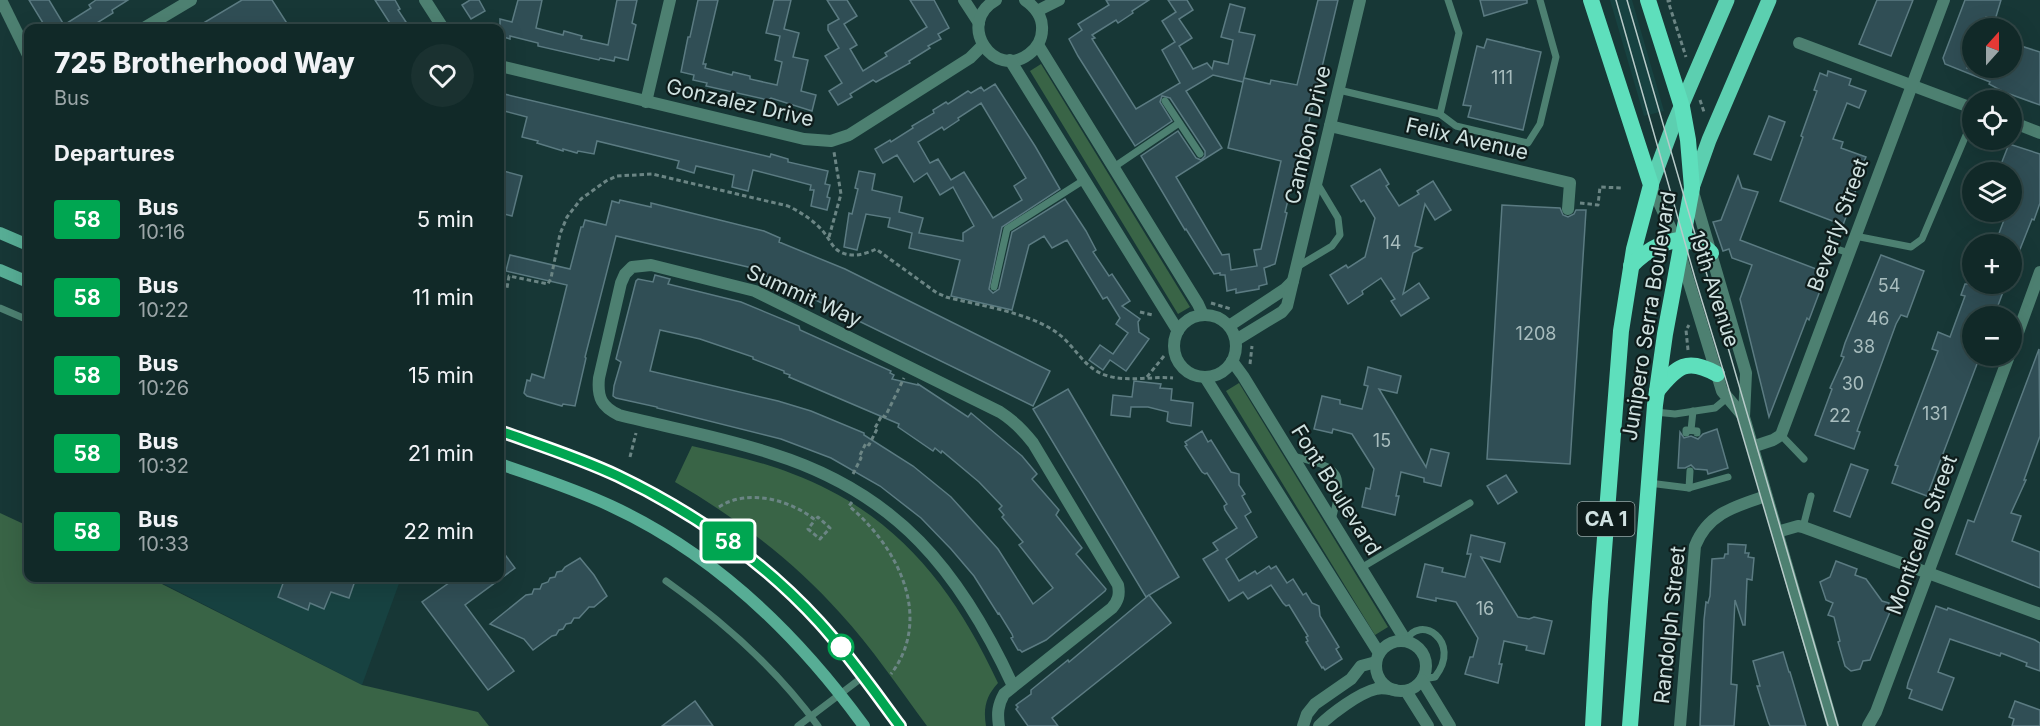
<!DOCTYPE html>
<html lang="en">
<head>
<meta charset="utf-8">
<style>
	body { margin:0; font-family:Inter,sans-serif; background:#1a3130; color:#f1f3f6; height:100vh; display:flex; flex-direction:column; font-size:22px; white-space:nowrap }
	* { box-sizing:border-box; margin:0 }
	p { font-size:20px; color:#9ca6a8 }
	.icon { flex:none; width:33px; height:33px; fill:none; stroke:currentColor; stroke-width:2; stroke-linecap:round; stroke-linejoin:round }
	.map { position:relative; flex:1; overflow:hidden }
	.details { position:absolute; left:24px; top:24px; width:480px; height:558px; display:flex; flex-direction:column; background:#112928; border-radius:12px; box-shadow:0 6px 24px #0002,0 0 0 2px #304545 }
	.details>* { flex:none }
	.badge { padding:0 12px; border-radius:4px; font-size:21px; line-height:39px }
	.needle { width:39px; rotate:21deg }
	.controls { position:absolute; left:1962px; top:18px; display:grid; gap:12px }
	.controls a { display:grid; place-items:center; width:60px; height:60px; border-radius:50%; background:#112928; box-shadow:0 6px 24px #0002,0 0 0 2px #304545; font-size:30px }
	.map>.badge { position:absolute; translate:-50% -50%; box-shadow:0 0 0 3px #fff }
	h2 { padding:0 30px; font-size:22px; line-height:54px }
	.round { display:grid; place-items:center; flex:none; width:63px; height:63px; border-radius:32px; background:#1a3130 }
	.overview { display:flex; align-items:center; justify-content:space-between; height:102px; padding:0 30px }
	h1 { font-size:28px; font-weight:800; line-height:45px }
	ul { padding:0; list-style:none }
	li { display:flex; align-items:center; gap:18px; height:78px; padding:0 30px }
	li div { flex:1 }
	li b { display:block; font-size:22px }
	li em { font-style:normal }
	li .badge { min-width:66px; font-weight:700; text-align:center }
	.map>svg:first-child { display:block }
</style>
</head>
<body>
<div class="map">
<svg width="2040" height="726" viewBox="0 0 2040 726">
	<rect width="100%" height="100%" fill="#173736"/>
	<!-- built -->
	<g fill="#174241">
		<path d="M1610,0H1632L1664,111L1644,116Z"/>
		<path d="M157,578H401L362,685L156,580Z"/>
	</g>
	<!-- green -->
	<g fill="#396446">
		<path d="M1041,64L1190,307L1178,314L1030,71Z"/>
		<path d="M1239,383L1388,627L1375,635L1226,391Z"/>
		<path d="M692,446C726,454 761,461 793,474C896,513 953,587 998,683C986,696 983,708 986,726H927C899,688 872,648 840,613C793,560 735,517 675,482Z"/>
		<path d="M0,513L28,526V578H150L362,685L478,712L489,726H0Z"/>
	</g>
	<!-- building -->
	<g fill="#304e55" stroke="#5b7b82" stroke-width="1.5" fill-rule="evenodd">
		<path d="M29,0H49L64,25L91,8L89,5L96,0H128L112,10L113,13L89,28H46Z"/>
		<path d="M242,0H272L290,28H195Z"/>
		<path d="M375,0H395L400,9L398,10L406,22L393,28Z"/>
		<path d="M470,0H479L485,11L471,19L462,5Z"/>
		<path d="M518,0H542L536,28L563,35L564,31L582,36L581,39L608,45L617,0H637L632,23L636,25L628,60L615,57L614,61L600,58L599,60L538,46V43L510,36V39L500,36V19L512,22Z"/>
		<path d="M698,0H718L703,64H706L705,68L732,75L733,72L750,76V79L777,85L782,62L775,60L780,36L766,33L774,0H791L784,29L799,33L793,57L808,60L801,91L816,95L812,111L771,98L768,100L706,86L707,83L693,80L694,75L681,72L688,37H690Z"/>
		<path d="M827,0H847L857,16L844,24L857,45L850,49L863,71L887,56L885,53L927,27L910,0H934L949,28L938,34L941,39L928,46L930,48L909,61L910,63L876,82L873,80L850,94L852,97L838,105L829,91L842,83L825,56L839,48L828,30V25L839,19Z"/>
		<path d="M1106,0H1149L1132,11L1133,13L1118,23L1116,20L1092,35L1095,38L1092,39L1136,109L1180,83L1162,50L1175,42L1162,21L1176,12L1168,0H1187L1193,10L1179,19L1192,38L1179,46L1193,69L1207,63L1212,69L1214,61L1228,64L1233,40L1221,37L1230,4L1245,8L1239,32L1255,35L1243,82L1213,75L1186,91L1222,148L1176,177L1222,255L1229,254L1231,270L1257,266L1254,250L1261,249L1281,161L1228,148L1244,78L1270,84L1271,80L1297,85L1318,0H1338L1294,185L1292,184L1285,212L1287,213L1275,264L1264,268L1267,284L1259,286V289L1236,293V289L1227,291L1225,275H1220V273L1214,274L1186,229L1185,230L1141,156L1178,131L1196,158L1201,160L1205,156V151L1170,98L1162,96L1160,102L1172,121L1135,146L1078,56L1069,39L1082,30L1078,24L1109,5Z"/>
		<path d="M1480,0H1527V3L1484,16Z"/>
		<path d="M1877,0H1913L1891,56L1859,44Z"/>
		<path d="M1965,0H2001L1995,20L1986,17L1982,28H1972V52L1967,68H2012V63L2014,64L2021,46L2040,52V105L2004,92L1989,84L1990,82L1945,64L1943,58Z"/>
		<path d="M1487,39L1541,52L1523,130L1468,117L1471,106L1463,105L1477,46L1484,48Z"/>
		<path d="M1828,71L1851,79L1849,85L1866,91L1859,108L1847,103L1833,139L1843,142L1841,148L1866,157L1863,164L1865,165L1843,225L1780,201L1803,137L1801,136L1817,91L1814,90L1820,73L1827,76Z"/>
		<path d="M995,84L1035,146L1060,189L1002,227L989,289L993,293L999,289L1012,232L1065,199L1086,231L1096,250L1093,252L1109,276L1112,274L1130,301L1122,306L1140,319L1138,322L1139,332L1149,339L1126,371L1110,360L1103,370L1089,360L1100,345L1113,354L1128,333L1116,324L1120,318L1107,297L1103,299L1067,240L1052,248L1044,236L1029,245L1012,310L951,296L960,260L909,248L912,233L888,227L890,218L866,214L857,250L844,247L849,213L852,214L858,189L855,188L859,171L875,174L872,190L902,197L899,212L923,218L919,233L963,241V233L974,226L953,187L940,195L927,173L914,182L897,155L883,163L875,149L890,140L891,142L913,128L912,126L934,113L933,110L946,102L948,104L968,91L971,93L981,87L984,91ZM981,103L1026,178L1014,186L1022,200L993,218L964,172L951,180L938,159L930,163L918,142L942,127L944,130L959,120L958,118Z"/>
		<path d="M500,93L770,157L771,154L788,159V162L828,171L825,184L830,185L827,197L830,198L827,210L811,206L814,190H810L811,185L753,170L748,191L732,187L734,175L696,166L694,173L677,168L679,161L597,141L594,154L578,151L577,153L563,149V151L537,143L538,141L522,137L527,117L500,110Z"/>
		<path d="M1769,116L1785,122L1771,160L1754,154Z"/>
		<path d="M2009,144L2040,154V203L2034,220L2032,219L2013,267H2012V244H1995L2007,212H2012V194L2016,181L2012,180V172H1998Z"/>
		<path d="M1380,169L1389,184L1386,186L1399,206L1419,194L1417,191L1433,181L1451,210L1435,220L1425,204L1415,246L1422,248L1413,253L1403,294L1419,283L1429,298L1401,316L1391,301L1395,299L1381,278L1362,291L1363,294L1348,304L1330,275L1346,265L1348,268L1365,257L1375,218L1364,200L1361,202L1351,186Z"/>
		<path d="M500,170L522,176L512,216L500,213Z"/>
		<path d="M1738,176L1742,188L1758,192L1740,240L1824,272L1819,287L1821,288L1809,320L1807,318L1769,417L1740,299L1752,265L1732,258L1729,249L1723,251L1713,222L1721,220Z"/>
		<path d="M620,200L651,207V203L764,231L780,238L779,242L845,269L1050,371L1033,406L748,267L616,236L585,357L586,358L575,406L563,404L562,406L527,396L524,393L527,380L530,381L532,374L544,378L567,285L506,271L510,255L570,269L581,227H583L585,220L606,225L612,201L619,203Z"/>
		<path d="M1502,205L1560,208L1563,215L1568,217L1574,214L1576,210H1586L1570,464L1487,459Z"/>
		<path d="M1881,255L1924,271L1907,317L1901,315L1896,324L1857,431L1860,432L1854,449L1815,435L1832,389L1830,388L1844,357L1841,356L1845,343Z"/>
		<path d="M655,275L670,279L668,284L741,302L799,326L800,330L891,371L890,373L894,375L892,379L918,385V384L968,417L971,413L1022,456L1037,474L1032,479L1059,510L1056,515L1082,548L1076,554L1106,589L1105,591L1046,640L1022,652L1020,650H1018L1011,638L1013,637L1012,634L999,613L998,614L974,576L951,549L921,518L880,486L831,458L781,439L657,408V407L616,398L613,396L614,386L621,362L616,359L636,281L638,279L653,282ZM660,330L700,339L753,357V359L784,371V373L790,375L789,377L899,424L898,427L933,451L935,448L941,453L942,451L979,482L1002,506L999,509L1004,515L1002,517L1023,542L1019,545L1053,588L1033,604L998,549L951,497L913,466L864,435V433L811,411L778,401L650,371Z"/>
		<path d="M1965,284H2006L1994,316H1972V356H1980L1927,496L1892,483L1898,466L1895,465L1938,351L1932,349L1938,332L1950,337L1965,296L1961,295Z"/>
		<path d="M2039,349L2040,436L2024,480H2026L2011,513L2021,516L2012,541L2040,552V588L1956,554L1968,520L1974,522Z"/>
		<path d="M1368,367L1401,376L1397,393L1379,389L1426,467L1431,449L1449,453L1441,486L1424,482V478L1401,472L1396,496H1399L1395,515L1362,507L1366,488L1370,489L1374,469L1352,434L1333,429L1332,433L1314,429L1322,396L1340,400V404L1362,409L1368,386L1364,385Z"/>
		<path d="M1134,381L1161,384L1160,388L1172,389L1171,400L1193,403L1191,426L1171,423L1167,421L1168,412L1148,407H1131L1130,417L1111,415L1113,395L1132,397Z"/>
		<path d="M1068,389L1179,577L1146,597L1033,409Z"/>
		<path d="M1717,429L1728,468L1708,474L1707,470L1695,469L1691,465L1685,468H1678L1680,432L1684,438L1691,436L1698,439L1703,434Z"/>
		<path d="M1202,431L1208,442L1211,440L1231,472L1239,474V485L1245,494L1242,496L1251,512L1245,516L1257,537L1226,559L1239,581L1255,571L1257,574L1269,566L1271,569L1276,566L1287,583L1293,579L1303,595L1306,593L1312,603L1319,606L1320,616L1339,647L1336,649L1342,659L1325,670L1323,667L1322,668L1306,642L1308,641L1306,637L1308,636L1289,605L1286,606L1283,603L1271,585L1248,599L1243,592L1229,601L1203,559L1218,550L1213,543L1237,528L1225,510L1224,506L1227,504L1207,473L1205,474L1202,472L1185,446L1187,445L1185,442Z"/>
		<path d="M1851,464L1868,470L1850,517L1834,511Z"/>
		<path d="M1506,475L1517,492L1498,504L1487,486Z"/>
		<path d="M1471,535L1505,543L1500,562L1481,557L1518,617L1529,619L1534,617L1552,621L1544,654L1526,650L1527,646L1504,641L1499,664H1502L1498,683L1465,674L1470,657H1473L1478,638L1456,602L1436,598V601L1417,597L1425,564L1443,568L1442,572L1465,577L1471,554H1467Z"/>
		<path d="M1728,544L1746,545L1745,553H1749L1748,557L1754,558L1752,580L1747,579L1745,625H1743L1735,600L1731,684L1737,685L1734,726H1700L1704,620L1706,602L1708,603L1710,596L1712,559L1724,558L1725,554H1728Z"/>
		<path d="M500,548L515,568L465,605L514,671L488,690L422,602L456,578H500Z"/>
		<path d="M580,558L594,575L607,596L594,607H589L579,618H574L571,623L566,624L563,629L559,630L556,635L552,636L533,650L524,639L490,624L526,595L532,594L534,589H540L542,584L548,582L550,578L555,577L557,572L562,571L565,567Z"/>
		<path d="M1836,561L1857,569L1855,575L1866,579L1882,601L1889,603L1887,611L1890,612L1870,660L1863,661L1860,669L1851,671L1845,666L1838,642L1840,641L1834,617L1828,615L1833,603L1826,600L1820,582L1830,577Z"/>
		<path d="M285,578H356L349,598L331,592L324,609L310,603L308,610L278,597Z"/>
		<path d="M1149,595L1171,623L1052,718L1058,726H1028L1016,709L1018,707L1016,705L1031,694V690L1068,660L1069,662Z"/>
		<path d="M1936,606L1947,610L1948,608L2035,640L2040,643V671L2026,666L2027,663L2001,653L2000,656L1950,639L1938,672L1954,678L1942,710L1909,698L1912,690L1907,688L1908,683Z"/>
		<path d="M1783,652L1789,672H1790L1806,726H1770L1768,721L1757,686H1760L1753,661Z"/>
		<path d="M695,701L713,726H662Z"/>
		<path d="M2015,701L2040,710V726H2012L2014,719L2009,717Z"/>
	</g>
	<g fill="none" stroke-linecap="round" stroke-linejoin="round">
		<!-- path -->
		<g stroke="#6b8584" stroke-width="3" stroke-dasharray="4.5 3" stroke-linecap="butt">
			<path d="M1671,0L1668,1L1686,57"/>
			<path d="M1700,100L1704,112"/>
			<path d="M1580,203L1598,205L1600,187L1623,188"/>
			<path d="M829,237L841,194L834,152"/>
			<path d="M500,290L507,288L509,276L548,284L551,278L560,234L567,217L581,199L606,181L617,176L652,174L788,206C800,212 810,218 819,227C826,233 830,243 836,249C848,259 864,255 876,249L937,293L946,297C981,306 1027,312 1056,332C1076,346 1083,369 1108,376C1129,382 1152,376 1173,378"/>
			<path d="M1211,303L1231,309"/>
			<path d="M1140,312L1153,315"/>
			<path d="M1688,350L1686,330L1689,325"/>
			<path d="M1250,364L1252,346"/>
			<path d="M1147,377L1164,356"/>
			<path d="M630,457L636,433"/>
			<path d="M853,474L861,458L859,457L866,443L869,445L877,429L875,428L882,415L885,417L904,378"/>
			<path d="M852,502L849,506C897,546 934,617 891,674"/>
			<path d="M719,507C747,488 791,500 815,520L818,517L830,528L820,539L808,529L815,520"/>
		</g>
		<!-- service -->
		<g stroke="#4d8071" stroke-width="7">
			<path d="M1339,90L1440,114L1456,126L1528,143L1540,124L1556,57L1540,0"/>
			<path d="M1165,101L1200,154"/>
			<path d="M1440,114L1459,33L1448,0"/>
			<path d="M1114,167L1179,123"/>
			<path d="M1855,236L1911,247L1922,239L1972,121"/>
			<path d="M1834,248L1849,253"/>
			<path d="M1297,267L1332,246L1340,235L1338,218L1317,183"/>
			<path d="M994,287L1007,229L1084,180"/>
			<path d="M0,308L28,320"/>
			<path d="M1655,412L1675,414L1715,408L1727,398"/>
			<path d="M1691,430L1693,411"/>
			<path d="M1686,433V430L1697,431V433"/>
			<path d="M1781,435L1804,459"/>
			<path d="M1293,456C1343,469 1345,470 1332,520"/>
			<path d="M1649,483L1689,488L1690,471"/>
			<path d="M1689,488L1728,477"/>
			<path d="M1803,527L1811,496"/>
			<path d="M1361,568L1470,503"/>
			<path d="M666,581C724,622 776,668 818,726"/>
			<path d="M1406,641C1419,613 1463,641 1435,677L1423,679"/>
			<path d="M798,726L864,676"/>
		</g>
		<!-- minor -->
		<g stroke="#4d8071" stroke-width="12">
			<path d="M1,0L28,55"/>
			<path d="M425,0L443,28"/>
			<path d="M1037,11L1059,0"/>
			<path d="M144,28L191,0"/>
			<path d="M1799,43L1972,108"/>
			<path d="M500,66L804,139L831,141L849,135L970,58L983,45"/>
			<path d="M646,102L670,0"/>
			<path d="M2012,122L2040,133"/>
			<path d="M1330,126L1570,183L1568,209"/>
			<path d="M1229,326L1285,289L1293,281"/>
			<path d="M1236,340L1282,312L1287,306L1360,0"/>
			<path d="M2012,349L2040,272"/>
			<path d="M1752,447L1773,440L1781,435L1944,0"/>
			<path d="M1777,532L1798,526L1803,527L2040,614"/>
			<path d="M999,726C997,713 998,705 1004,694L1112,608C1118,601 1120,595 1118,585L1033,443C1023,430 1014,421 1000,412L755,291L651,265L632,267L625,274L621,283L599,378C597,398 602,407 619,415C670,428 723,437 773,454C897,493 960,571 1013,686"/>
			<path d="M1303,726L1307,714L1315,704L1351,679L1361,666L1376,662"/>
			<path d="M1319,726C1331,714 1359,693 1376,689C1382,687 1389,689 1395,690"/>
			<path d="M1680,726L1695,546C1708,513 1736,506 1766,496"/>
			<path d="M1868,726L1876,712L2009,356"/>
		</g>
		<!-- tertiary -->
		<g stroke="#4d8071" stroke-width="12">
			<path d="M964,0L979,23"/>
			<path d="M996,0C955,23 994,81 1029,54C1037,48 1042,39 1042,30C1043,17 1035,7 1025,0"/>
			<path d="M1038,45L1198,304L1203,315"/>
			<path d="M1010,60L1178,331"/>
			<path d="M1651,185L1676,240L1722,391L1744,417"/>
			<path d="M1693,192L1746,373L1744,417L1833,726"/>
			<circle cx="1205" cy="346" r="31"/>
			<path d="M1232,361L1243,376L1406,641"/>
			<path d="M1205,377L1379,653"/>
			<circle cx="1401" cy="666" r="25"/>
			<path d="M1422,680L1450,726"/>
			<path d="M1406,691L1428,726"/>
		</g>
		<!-- secondary -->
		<g stroke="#57ad95" stroke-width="12">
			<path d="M0,233L28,245"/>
			<path d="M0,270L28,282"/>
			<path d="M500,431C539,445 580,458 618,476C693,512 763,561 819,622C849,655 874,690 900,726"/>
			<path d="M500,464C537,477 575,489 611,506C715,554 797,634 864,726"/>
		</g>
		<!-- primary -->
		<g stroke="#5ccfb0" stroke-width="15">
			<path d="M1651,185L1674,123L1727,0"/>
			<path d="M1693,185L1709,140L1769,0"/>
		</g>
		<!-- trunk -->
		<g stroke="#5edfbc" stroke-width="16">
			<path d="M1591,0L1651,185L1634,249L1621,331L1600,602L1593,726"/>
			<path d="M1631,266C1651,245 1686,227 1711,253"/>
			<path d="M1657,391C1677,366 1687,357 1717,374"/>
			<path d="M1630,726L1655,405L1665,334L1692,188L1688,140L1682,107L1648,0"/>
		</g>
		<!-- tram -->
		<g stroke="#b8cbca" stroke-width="1.5">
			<path d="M1616,0L1695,278L1734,406L1828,726"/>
			<path d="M1627,0L1838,726"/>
		</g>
	</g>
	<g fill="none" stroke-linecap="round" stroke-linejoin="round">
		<!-- line casing -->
		<g stroke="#fff" stroke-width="14">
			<path id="line" d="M500,431C539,445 580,458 618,476C693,512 763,561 819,622C849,655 874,691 900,726"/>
		</g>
		<!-- line -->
		<use href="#line" stroke="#00a651" stroke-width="9"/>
	</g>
	<!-- markers -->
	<circle fill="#fff" stroke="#00a651" stroke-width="3" cx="841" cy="647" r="12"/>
	<g text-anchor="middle" stroke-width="4.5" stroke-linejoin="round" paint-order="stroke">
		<!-- number labels -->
		<g font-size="18" fill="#a8bdbe">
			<text x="1502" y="84">111</text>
			<text x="1392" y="249">14</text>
			<text x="1889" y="292">54</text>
			<text x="1878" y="325">46</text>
			<text x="1536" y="340">1208</text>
			<text x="1864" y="353">38</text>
			<text x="1853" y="390">30</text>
			<text x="1935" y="420">131</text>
			<text x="1840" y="422">22</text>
			<text x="1382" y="447">15</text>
			<text x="1485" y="615">16</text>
		</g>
		<!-- shield labels -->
		<rect fill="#0e1c1b" stroke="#96a7a6" stroke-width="1.5" x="1577.5" y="502" width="57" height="34" rx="4.5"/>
		<g font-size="20" font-weight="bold" fill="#d0e2e1">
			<text x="1606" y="526">CA 1</text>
		</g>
		<!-- street labels -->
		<g font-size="21" fill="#d0e2e1" stroke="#0e1c1b">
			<text transform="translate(740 103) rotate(13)" y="7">Gonzalez Drive</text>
			<text transform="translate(1308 135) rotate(-77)" y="7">Cambon Drive</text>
			<text transform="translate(1467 139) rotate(13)" y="7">Felix Avenue</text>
			<text transform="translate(1838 225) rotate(-70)" y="7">Beverly Street</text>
			<text transform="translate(1714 289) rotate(72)" y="7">19th Avenue</text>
			<text transform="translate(804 296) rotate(24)" y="7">Summit Way</text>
			<text transform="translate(1649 316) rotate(-81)" y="7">Junipero Serra Boulevard</text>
			<text transform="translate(1336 490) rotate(58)" y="7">Font Boulevard</text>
			<text transform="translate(1922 535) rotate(-70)" y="7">Monticello Street</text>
			<text transform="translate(1670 625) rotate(-84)" y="7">Randolph Street</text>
		</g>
	</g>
</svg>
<div class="controls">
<a><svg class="needle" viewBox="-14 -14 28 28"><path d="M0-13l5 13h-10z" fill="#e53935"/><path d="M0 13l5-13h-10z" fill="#9ca6a8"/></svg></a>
<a><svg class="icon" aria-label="locate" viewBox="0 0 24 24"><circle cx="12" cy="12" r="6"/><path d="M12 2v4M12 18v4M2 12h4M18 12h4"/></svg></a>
<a><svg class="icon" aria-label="layers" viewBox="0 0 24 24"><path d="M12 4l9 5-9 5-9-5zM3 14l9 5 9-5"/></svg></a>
<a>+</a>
<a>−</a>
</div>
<b class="badge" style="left:728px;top:541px;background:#00a651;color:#fff">58</b>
<section class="details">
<div class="overview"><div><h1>725 Brotherhood Way</h1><p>Bus</p></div><a class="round"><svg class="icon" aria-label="heart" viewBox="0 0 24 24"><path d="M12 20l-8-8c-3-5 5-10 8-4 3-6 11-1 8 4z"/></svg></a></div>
<h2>Departures</h2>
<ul>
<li><span class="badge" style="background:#00a651;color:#fff">58</span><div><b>Bus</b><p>10:16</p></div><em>5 min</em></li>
<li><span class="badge" style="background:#00a651;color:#fff">58</span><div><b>Bus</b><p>10:22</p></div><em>11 min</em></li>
<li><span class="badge" style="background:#00a651;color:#fff">58</span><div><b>Bus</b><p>10:26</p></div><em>15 min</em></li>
<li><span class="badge" style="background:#00a651;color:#fff">58</span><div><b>Bus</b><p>10:32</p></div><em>21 min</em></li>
<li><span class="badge" style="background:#00a651;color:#fff">58</span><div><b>Bus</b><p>10:33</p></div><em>22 min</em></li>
</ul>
</section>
</div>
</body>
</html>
